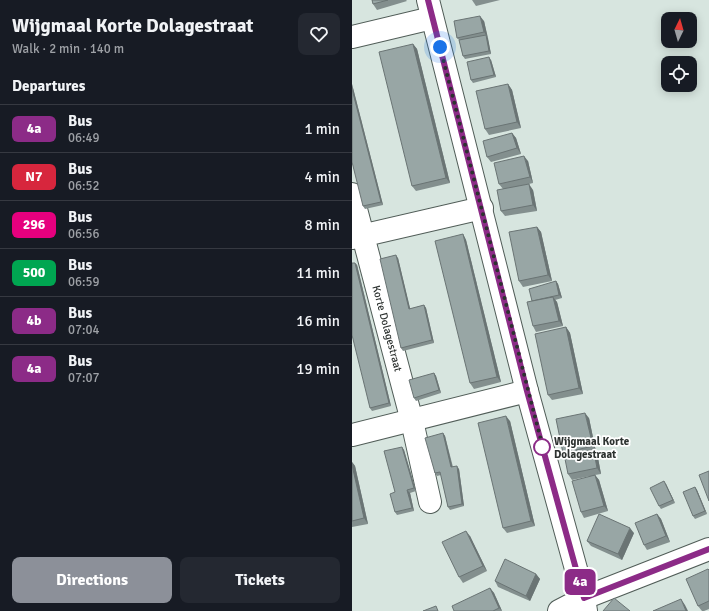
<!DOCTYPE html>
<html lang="en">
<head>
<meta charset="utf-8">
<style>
	body { margin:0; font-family:Signika,sans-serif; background:#242831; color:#f1f3f6; height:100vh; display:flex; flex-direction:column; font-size:15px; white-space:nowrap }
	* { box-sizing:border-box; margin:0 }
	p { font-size:13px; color:#9ea1a6 }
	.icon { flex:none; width:22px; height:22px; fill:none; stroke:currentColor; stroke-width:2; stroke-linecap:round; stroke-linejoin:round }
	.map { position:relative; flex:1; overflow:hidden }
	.sheet { display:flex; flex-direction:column; background:#171b24; width:352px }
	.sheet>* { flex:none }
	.badge { padding:0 8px; border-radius:6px; font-size:14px; line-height:26px }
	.needle { width:26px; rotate:5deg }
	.tools { position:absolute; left:309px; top:12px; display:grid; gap:8px }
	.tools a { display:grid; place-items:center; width:36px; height:36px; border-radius:8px; background:#171b24; box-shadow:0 2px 10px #0003; font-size:20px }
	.you { position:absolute; width:20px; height:20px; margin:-10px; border:3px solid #fff; border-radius:50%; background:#1a73e8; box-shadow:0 0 0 6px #1a73e833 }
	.map>.badge { position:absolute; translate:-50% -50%; box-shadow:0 0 0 2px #fff }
	h2 { padding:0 12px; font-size:15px; line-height:36px }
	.round { display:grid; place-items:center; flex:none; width:42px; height:42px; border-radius:8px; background:#242831 }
	.overview { display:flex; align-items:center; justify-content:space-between; height:68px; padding:0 12px }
	h1 { font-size:19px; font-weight:700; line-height:30px }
	.primary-button { display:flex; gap:8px; margin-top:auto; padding:8px 12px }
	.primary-button a { flex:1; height:46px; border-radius:8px; background:#8c9099; color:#fff; font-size:16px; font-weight:700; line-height:46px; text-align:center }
	.primary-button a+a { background:#242831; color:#f1f3f6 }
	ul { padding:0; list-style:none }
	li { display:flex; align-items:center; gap:12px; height:48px; padding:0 12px; border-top:1px solid #363941 }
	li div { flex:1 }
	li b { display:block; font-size:15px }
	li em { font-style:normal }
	li .badge { min-width:44px; font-weight:700; text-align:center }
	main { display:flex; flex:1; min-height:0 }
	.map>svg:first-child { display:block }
</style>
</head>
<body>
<main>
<section class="sheet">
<div class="overview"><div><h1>Wijgmaal Korte Dolagestraat</h1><p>Walk · 2 min · 140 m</p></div><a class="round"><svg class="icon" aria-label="heart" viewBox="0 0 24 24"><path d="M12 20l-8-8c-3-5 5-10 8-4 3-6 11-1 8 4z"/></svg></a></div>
<h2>Departures</h2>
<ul>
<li><span class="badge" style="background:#8c2b87;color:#fff">4a</span><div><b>Bus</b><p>06:49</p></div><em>1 min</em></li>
<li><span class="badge" style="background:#d7263d;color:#fff">N7</span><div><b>Bus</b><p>06:52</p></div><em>4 min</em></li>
<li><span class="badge" style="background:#e6007e;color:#fff">296</span><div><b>Bus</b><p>06:56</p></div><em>8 min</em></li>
<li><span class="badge" style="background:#00a651;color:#fff">500</span><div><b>Bus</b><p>06:59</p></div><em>11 min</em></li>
<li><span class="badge" style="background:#8c2b87;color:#fff">4b</span><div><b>Bus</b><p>07:04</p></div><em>16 min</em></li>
<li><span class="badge" style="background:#8c2b87;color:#fff">4a</span><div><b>Bus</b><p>07:07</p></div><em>19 min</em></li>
</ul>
<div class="primary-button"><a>Directions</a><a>Tickets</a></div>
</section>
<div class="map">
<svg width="357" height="611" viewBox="0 0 357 611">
	<rect width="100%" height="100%" fill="#d7e5df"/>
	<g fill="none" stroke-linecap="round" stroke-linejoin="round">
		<!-- minor casing -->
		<g stroke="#515d58" stroke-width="24">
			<g id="minor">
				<path d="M76,0L175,391L232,598L234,611"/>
				<path d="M0,37L80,18"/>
				<path id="s1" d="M0,194L60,421L78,502"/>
				<path d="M0,238L130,208"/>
				<path d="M0,435L175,391"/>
				<path d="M207,611L232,598L357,549"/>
			</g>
		</g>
		<!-- minor -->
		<use href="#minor" stroke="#fff" stroke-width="22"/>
	</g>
	<!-- wall -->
	<g fill="#838f8e">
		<path d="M20,0H54L55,1L25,10L21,4Z"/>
		<path d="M120,0H148L124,6Z"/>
		<path d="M132,21L139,54L113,59L111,56L107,40L105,38Z"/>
		<path d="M61,44L65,49L98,183L64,191L60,186Z"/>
		<path d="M139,60L144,77L121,83L119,80Z"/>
		<path d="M0,84L31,205L13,209L11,206Z"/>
		<path d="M156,84L160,90L169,128L137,135L133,129Z"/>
		<path d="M160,133L164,138L169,154L139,162L135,157Z"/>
		<path d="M176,161L181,183L165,187L181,190L185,211L153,216L149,211L151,189L147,184Z"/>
		<path d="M185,227L189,232L200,281L171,287L167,281Z"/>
		<path d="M111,234L114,240L149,382L122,389L118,383Z"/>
		<path d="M46,258L58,309L72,305L74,308L82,343L51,351L49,348Z"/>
		<path d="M3,263L5,265L39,406L20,411L18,408Z"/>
		<path d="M204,281L206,284L210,298L203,300L205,302L211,326L184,332L181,326L180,301Z"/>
		<path d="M214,327L218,333L231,394L200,400L196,395Z"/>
		<path d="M82,373L84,376L89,393L64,401L62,398Z"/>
		<path d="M237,418L244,452L215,458L211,453Z"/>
		<path d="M158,421L183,526L155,533L151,528Z"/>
		<path d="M91,433L93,436L101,467L107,469L112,506L98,510L96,507L89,475L85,476L83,473Z"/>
		<path d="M50,447L52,450L64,491L58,493L62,511L45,515L43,512V492Z"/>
		<path d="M242,452L246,458L249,474L243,475L247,480L256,511L232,518L229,512L238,476L220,480L216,474Z"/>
		<path d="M0,462L3,466L16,524L0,527Z"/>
		<path d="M314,484L323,503L309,509L307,506Z"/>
		<path d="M343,487L345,490L355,514L343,519L341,516Z"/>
		<path d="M305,514L309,519L318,542L295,550L292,545Z"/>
		<path d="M282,533L270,560L239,546L235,541Z"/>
		<path d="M118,536L135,571L111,583L107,577Z"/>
		<path d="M357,570V609L352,611H350L346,606Z"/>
		<path d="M184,574L188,579L178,601L146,587L143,581Z"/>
		<path d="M138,588L142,593L150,611H102Z"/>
	</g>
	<!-- shaded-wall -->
	<g fill="#6a7474">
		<path d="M128,16L132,21L136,38L132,32Z"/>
		<path d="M134,35L136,38L139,54L137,51Z"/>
		<path d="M61,44L65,49L98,183L94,178Z"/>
		<path d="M137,57L139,60L144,77L142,75Z"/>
		<path d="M0,84L31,205L29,202L0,89Z"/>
		<path d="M156,84L160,90L169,128L165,122Z"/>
		<path d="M160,133L164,138L169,154L165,148Z"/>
		<path d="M172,156L176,161L181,183L178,177Z"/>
		<path d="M177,184L181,190L185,211L181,205Z"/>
		<path d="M185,227L189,232L200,281L196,275Z"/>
		<path d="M111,234L114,240L149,382L145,377Z"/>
		<path d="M44,255L46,258L59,312L57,309Z"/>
		<path d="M3,263L5,265L39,406L37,403Z"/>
		<path d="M204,281L206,284L210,298L207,295Z"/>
		<path d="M201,297L205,302L211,326L207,321Z"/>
		<path d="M72,305L74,308L82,343L80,340Z"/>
		<path d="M214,327L218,333L231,394L227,388Z"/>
		<path d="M82,373L84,376L89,393L87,390Z"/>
		<path d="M233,413L237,418L244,452L241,446Z"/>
		<path d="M154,416L158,421L183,526L179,521Z"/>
		<path d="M91,433L93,436L101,470L99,467Z"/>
		<path d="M50,447L52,450L64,491L62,488Z"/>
		<path d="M242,452L246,458L249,474L245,468Z"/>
		<path d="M0,462L3,466L16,524L12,518L0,465Z"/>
		<path d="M105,466L107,469L112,506L110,504Z"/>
		<path d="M243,475L247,480L256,511L252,506Z"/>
		<path d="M312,481L314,484L323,503L321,500Z"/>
		<path d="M343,487L345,490L355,514L353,511Z"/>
		<path d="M55,490L58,493L62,511L60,508Z"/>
		<path d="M305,514L309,519L318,542L314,536Z"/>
		<path d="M278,528L282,533L270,560L266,554Z"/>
		<path d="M114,531L118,536L135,571L131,566Z"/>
		<path d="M184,574L188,579L178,601L174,596Z"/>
		<path d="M138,588L142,593L150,611L147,608Z"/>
		<path d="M329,599L333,605L336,611H334Z"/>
	</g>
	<!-- building -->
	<g fill="#98a6a5" stroke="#6a7474">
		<path d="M20,0H36L21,4Z"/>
		<path d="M128,16L132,32L105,38L102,21Z"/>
		<path d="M134,35L137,51L111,56L107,40Z"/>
		<path d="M61,44L94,178L60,186L27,52Z"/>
		<path d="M137,57L142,75L119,80L115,62Z"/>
		<path d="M156,84L165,122L133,129L124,91Z"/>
		<path d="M0,89L29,202L11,206L0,162Z"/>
		<path d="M160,133L165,148L135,157L131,141Z"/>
		<path d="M172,156L178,177L147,184L142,163Z"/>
		<path d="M177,184L181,205L149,211L145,190Z"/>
		<path d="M185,227L196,275L167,281L157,232Z"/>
		<path d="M111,234L145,377L118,383L83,241Z"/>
		<path d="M44,255L57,309L72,305L80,340L49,348L28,259Z"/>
		<path d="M0,263H3L37,403L18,408L0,335Z"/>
		<path d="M204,281L207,295L180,301L177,289Z"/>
		<path d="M201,297L207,321L181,326L175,302Z"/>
		<path d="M214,327L227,388L196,395L183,334Z"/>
		<path d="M82,373L87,390L62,398L57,380Z"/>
		<path d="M233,413L241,446L211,453L204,419Z"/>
		<path d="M154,416L179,521L151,528L126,423Z"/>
		<path d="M91,433L99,467L105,466L110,504L96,507L88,472L83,473L73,438Z"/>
		<path d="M50,447L62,488L55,490L60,508L43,512L38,494L43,492L32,451Z"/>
		<path d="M242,452L245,468L216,474L213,459Z"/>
		<path d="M0,465L12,518L0,521Z"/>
		<path d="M357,471V501L347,475Z"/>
		<path d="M243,475L252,506L229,512L220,481Z"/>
		<path d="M312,481L321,500L307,506L298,488Z"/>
		<path d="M343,487L353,511L341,516L331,492Z"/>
		<path d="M247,514L278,528L266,554L235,541Z"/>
		<path d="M305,514L314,536L292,545L283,523Z"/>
		<path d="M114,531L131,566L107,577L90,542Z"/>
		<path d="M153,559L184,574L174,596L143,581Z"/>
		<path d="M356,569L357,570V601L346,606L334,579Z"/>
		<path d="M138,588L147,608L141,611H102L100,606Z"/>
		<path d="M262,598L278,611H251Z"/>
		<path d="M329,599L334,611H301Z"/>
		<path d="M84,606L86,611H71Z"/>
	</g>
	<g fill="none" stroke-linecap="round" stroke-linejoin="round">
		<!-- line casing -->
		<g stroke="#fff" stroke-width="9">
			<path id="line" d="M76,0L175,391L232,598L357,549"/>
		</g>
		<!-- line -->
		<use href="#line" stroke="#8c2b87" stroke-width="6"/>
		<!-- walk -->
		<path stroke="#2d3230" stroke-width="4" stroke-dasharray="0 7.2" d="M88,47L191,448L190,447"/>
	</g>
	<!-- markers -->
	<circle fill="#fff" stroke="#8c2b87" stroke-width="2" cx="190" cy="447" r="8"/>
	<g text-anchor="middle" stroke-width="3.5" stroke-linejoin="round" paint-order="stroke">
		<!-- street labels -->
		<g font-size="11" fill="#2d3230" stroke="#fff">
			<text dy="4" stroke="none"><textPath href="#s1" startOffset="139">Korte Dolagestraat</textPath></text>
		</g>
		<!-- stop labels -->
		<g font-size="11" font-weight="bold" fill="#2d3230" stroke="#fff" text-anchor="start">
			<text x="202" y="445">Wijgmaal Korte<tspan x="202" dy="13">Dolagestraat</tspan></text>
		</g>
	</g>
</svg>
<div class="tools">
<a><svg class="needle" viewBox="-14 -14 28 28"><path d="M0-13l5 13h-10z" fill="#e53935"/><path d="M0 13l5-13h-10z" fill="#9ea1a6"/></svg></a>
<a><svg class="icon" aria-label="locate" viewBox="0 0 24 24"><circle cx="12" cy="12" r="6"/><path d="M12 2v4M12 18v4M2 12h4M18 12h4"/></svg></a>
</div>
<div class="you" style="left:88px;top:47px"></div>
<b class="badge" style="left:228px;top:582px;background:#8c2b87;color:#fff">4a</b>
</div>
</main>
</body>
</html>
